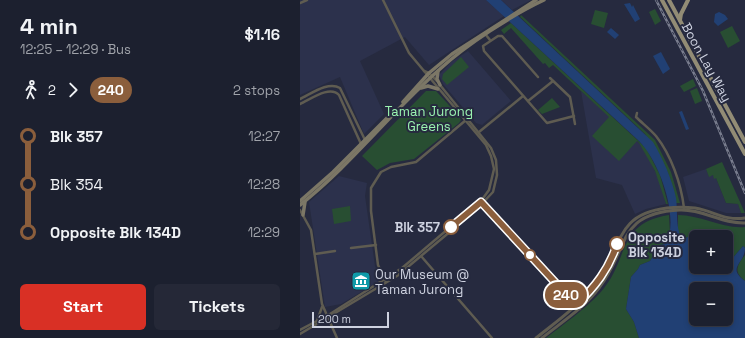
<!DOCTYPE html>
<html lang="en">
<head>
<meta charset="utf-8">
<style>
	body { margin:0; font-family:"Space Grotesk",sans-serif; background:#252837; color:#f1f3f6; height:100vh; display:flex; flex-direction:column; font-size:15px; white-space:nowrap }
	* { box-sizing:border-box; margin:0 }
	p { font-size:13px; color:#a0a3aa }
	.icon { flex:none; width:22px; height:22px; fill:none; stroke:currentColor; stroke-width:2; stroke-linecap:round; stroke-linejoin:round }
	.map { position:relative; flex:1; overflow:hidden }
	.panel { display:flex; flex-direction:column; background:#1c202f; width:300px }
	.panel>* { flex:none }
	.badge { padding:0 8px; border-radius:13px; font-size:14px; line-height:26px }
	.fabs { position:absolute; left:389px; top:230px; display:grid; gap:8px }
	.fabs a { display:grid; place-items:center; width:44px; height:44px; border-radius:6px; background:#1c202f; box-shadow:0 2px 6px #0003,0 0 0 1px #3a3e4b; font-size:20px }
	.scale { position:absolute; left:12px; bottom:10px; width:77px; box-sizing:border-box; padding-left:4px; border:2px solid #ced2e0; border-top:0; font-size:11px; line-height:14px; white-space:nowrap; color:#ced2e0; -webkit-text-stroke:3px #262a3f; paint-order:stroke }
	.map>.badge { position:absolute; translate:-50% -50%; box-shadow:0 0 0 2px #fff }
	.legs { display:flex; align-items:center; gap:6px; height:44px; padding:0 20px; font-size:13px }
	.legs p { margin-inline-start:auto }
	.headline { display:flex; align-items:center; justify-content:space-between; height:68px; padding:0 20px }
	h1 { font-size:22px; font-weight:700; line-height:30px }
	.primary-button { display:flex; gap:8px; margin-top:auto; padding:8px 20px }
	.primary-button a { flex:1; height:46px; border-radius:6px; background:#d93025; color:#fff; font-size:16px; font-weight:700; line-height:46px; text-align:center }
	.primary-button a+a { background:#252837; color:#f1f3f6 }
	ul { padding:0 20px; list-style:none }
	li { display:flex; align-items:center; gap:14px; height:48px; font-size:15px }
	li i { display:grid; place-items:center; width:6px; height:100%; margin:0 5px; background:currentColor }
	li i::after { content:''; width:10px; height:10px; margin:-5px; border:3px solid; border-radius:50%; background:#1c202f }
	li p { margin-inline-start:auto }
	li:first-child i { background:linear-gradient(#0000 50%,currentColor 0) }
	li:last-child i { background:linear-gradient(currentColor 50%,#0000 0) }
	main { display:flex; flex:1; min-height:0 }
	.map>svg:first-child { display:block }
</style>
</head>
<body>
<main>
<section class="panel">
<div class="headline"><div><h1>4 min</h1><p>12:25 – 12:29 · Bus</p></div><b>$1.16</b></div>
<div class="legs"><svg class="icon" aria-label="walk" viewBox="0 0 24 24"><circle cx="13" cy="4" r="2"/><path d="M13 8l-2 6 4 7M11 14l-3 7M7 12l3-4h3l4 4"/></svg>2<svg class="icon" aria-label="forward" viewBox="0 0 24 24"><path d="M9 5l7 7-7 7"/></svg><b class="badge" style="background:#8b5e3c;color:#fff">240</b><p>2 stops</p></div>
<ul>
<li><i style="color:#8b5e3c"></i><b>Blk 357</b><p>12:27</p></li>
<li><i style="color:#8b5e3c"></i><span>Blk 354</span><p>12:28</p></li>
<li><i style="color:#8b5e3c"></i><b>Opposite Blk 134D</b><p>12:29</p></li>
</ul>
<div class="primary-button"><a>Start</a><a>Tickets</a></div>
</section>
<div class="map">
<svg width="445" height="338" viewBox="0 0 445 338">
	<rect width="100%" height="100%" fill="#262a3f"/>
	<!-- built -->
	<g fill="#2c314c">
		<path d="M0,0H186L204,16L129,65L105,37L60,61L84,114L64,134L40,77L0,95Z"/>
		<path d="M201,0H231L212,10Z"/>
		<path d="M168,51L211,101L182,125L176,123L143,84L139,75L151,62Z"/>
		<path d="M281,91L337,141L346,151L359,180L366,204L346,209L335,214L322,185L296,178Z"/>
		<path d="M406,169L409,176L413,175L416,178L426,203L438,204L441,213H426L389,201L383,177Z"/>
		<path d="M39,176L67,183L65,196L75,266L81,280L41,304L25,307L9,202Z"/>
	</g>
	<!-- green -->
	<g fill="#284e32">
		<path d="M355,9L361,21L355,25L349,12Z"/>
		<path d="M295,10L308,13L304,28L291,24Z"/>
		<path d="M221,15L355,140L371,172L380,203H376L368,173L345,134L220,17Z"/>
		<path d="M211,23L346,148L360,175L368,204H366L355,171L339,143L337,141L319,161L292,136L309,117L253,65L249,68L245,63L243,64L211,28L204,34L201,30Z"/>
		<path d="M432,26L440,41L428,48L420,32Z"/>
		<path d="M161,57L169,67L147,85L142,79L143,74Z"/>
		<path d="M393,79L396,86L384,92L380,86Z"/>
		<path d="M397,88L402,101L395,104L390,91Z"/>
		<path d="M126,91H136L159,116L161,120L159,123L114,159L90,163L77,170L62,156Z"/>
		<path d="M252,98L260,107L242,114L238,110Z"/>
		<path d="M422,162L445,213H441L438,204L426,203L416,178L414,179L413,175L409,177L406,169Z"/>
		<path d="M50,206L51,221L34,224L32,209Z"/>
		<path d="M369,215L370,233L365,244L360,245L350,261L340,265L338,269L331,277L326,309L334,322L339,338H246C264,324 284,310 300,293C330,260 316,223 369,215Z"/>
		<path d="M378,215C401,215 422,229 445,227V248L443,246L431,260L426,255V237L397,235L383,241L378,235Z"/>
		<path d="M445,255V281C433,272 437,265 445,255Z"/>
	</g>
	<!-- water -->
	<g fill="#214074" fill-rule="evenodd">
		<path d="M186,0H201L353,142C363,159 372,179 376,198C378,211 375,230 383,240L389,236L401,237H396V267H426V255L431,260L443,246L445,248C445,264 426,267 445,281V338H339L334,322L326,309L331,277L338,269L340,265L350,261L360,245L366,244C380,217 359,161 339,141ZM396,289H426V319H396Z"/>
		<path d="M330,3L332,7L333,5L340,19L335,22L324,4Z"/>
		<path d="M419,12L425,15L428,19L418,26L414,22L415,14Z"/>
		<path d="M311,28L319,35L315,39L307,32Z"/>
		<path d="M361,52L370,69L363,74L353,56Z"/>
		<path d="M382,111L389,129L386,130L379,112Z"/>
	</g>
	<g fill="none" stroke-linecap="round" stroke-linejoin="round">
		<!-- minor -->
		<g stroke="#5f5c51" stroke-width="2.5">
			<path d="M0,3L7,0"/>
			<path d="M186,35L190,40"/>
			<path d="M124,71L129,73L137,81"/>
			<path d="M238,77L202,36H198L183,46L184,51L247,123L274,116"/>
			<path d="M250,78L270,97L275,124"/>
			<path d="M0,99C11,94 28,81 40,88L65,140"/>
			<path d="M228,101L253,81"/>
			<path d="M0,104C11,99 30,85 39,95L61,144"/>
			<path d="M337,113L336,117C342,123 350,129 356,136C371,155 381,183 384,208"/>
			<path d="M179,132L223,96"/>
			<path d="M182,204L275,308"/>
			<path d="M0,210L11,230L22,304L37,338"/>
			<path d="M215,239L280,309"/>
			<path d="M51,248L76,245"/>
			<path d="M15,254L35,251"/>
			<path d="M121,256L192,338"/>
			<path d="M86,282L78,265L71,211V188L81,172L91,167L116,162L166,120"/>
			<path d="M17,321L22,307"/>
			<path d="M0,330L30,314L102,268L181,201L189,190L194,169L191,156L186,145L109,53L83,0"/>
			<path d="M0,334L97,276L176,210L193,192L197,175L196,160L191,148L140,85"/>
		</g>
		<!-- tertiary -->
		<g stroke="#5f5c51" stroke-width="3">
			<path d="M236,338C256,322 277,307 294,288C324,253 310,215 367,208C376,207 386,207 395,208C414,211 424,221 445,218"/>
			<path d="M242,338C262,322 284,308 299,288C330,248 316,213 380,210C403,209 422,224 445,223"/>
		</g>
		<!-- secondary -->
		<g stroke="#7c7766" stroke-width="3.5">
			<path d="M138,71L137,79L140,85"/>
			<path d="M121,88L128,86L138,89"/>
			<path d="M103,102L129,73L152,54L236,0"/>
			<path d="M0,201L33,172L95,110"/>
			<path d="M0,205C51,165 91,112 140,69C166,45 212,15 244,0"/>
			<path d="M3,215L5,202"/>
		</g>
		<!-- primary -->
		<g stroke="#928c75" stroke-width="4">
			<path d="M362,0L445,154"/>
			<path d="M369,0L445,142"/>
			<path d="M380,20L381,14L388,0"/>
		</g>
		<!-- rail casing -->
		<g stroke="#7a7e8f" stroke-width="2.5">
			<path id="rail" d="M356,0L403,91L445,193"/>
		</g>
		<!-- rail -->
		<use href="#rail" stroke="#262a3f" stroke-width="1" stroke-dasharray="3" stroke-linecap="butt"/>
	</g>
	<g fill="none" stroke-linecap="round" stroke-linejoin="round">
		<!-- line-1 casing -->
		<g stroke="#fff" stroke-width="9">
			<path id="line-1" d="M151,227L181,202L276,305C295,287 309,269 317,244"/>
		</g>
		<!-- line-1 -->
		<use href="#line-1" stroke="#8b5e3c" stroke-width="6"/>
	</g>
	<!-- icons -->
	<defs>
		<g id="museum-square" transform="scale(1)"><rect x="-9" y="-9" width="18" height="18" rx="4" fill="#0f9aa8" stroke="#262a3f"/><path d="M0-6L6-3V-2H-6V-3ZM-5-1h2V3h-2ZM-1-1h2V3h-2ZM3-1h2V3H3ZM-6 4H6V6H-6Z" fill="#fff"/></g>
	</defs>
	<g fill-rule="evenodd">
		<use href="#museum-square" x="61" y="281"/>
	</g>
	<!-- markers -->
	<g fill="#fff" stroke="#8b5e3c" stroke-width="2">
		<circle cx="151" cy="227" r="7"/>
		<circle cx="317" cy="244" r="7"/>
		<circle cx="230" cy="255" r="5"/>
	</g>
	<g text-anchor="middle" stroke-width="4" stroke-linejoin="round" paint-order="stroke">
		<!-- street labels -->
		<g font-size="13" fill="#ced2e0" stroke="#262a3f">
			<text transform="translate(407 62) rotate(61)" y="5">Boon Lay Way</text>
		</g>
		<!-- park labels -->
		<g font-size="13" fill="#9bf4b1" stroke="#262a3f">
			<text x="129" y="116">Taman Jurong<tspan x="129" dy="15">Greens</tspan></text>
		</g>
		<!-- stop labels -->
		<g font-size="13" font-weight="bold" fill="#ced2e0" stroke="#262a3f" text-anchor="end">
			<text x="140" y="232">Blk 357</text>
			<text x="328" y="242" text-anchor="start">Opposite<tspan x="328" dy="15">Blk 134D</tspan></text>
		</g>
		<!-- poi labels -->
		<g font-size="13" fill="#ced2e0" stroke="#262a3f" text-anchor="start">
			<text x="75" y="279">Our Museum @<tspan x="75" dy="15">Taman Jurong</tspan></text>
		</g>
	</g>
</svg>
<div class="fabs">
<a>+</a>
<a>−</a>
</div>
<div class="scale">200 m</div>
<b class="badge" style="left:266px;top:295px;background:#8b5e3c;color:#fff">240</b>
</div>
</main>
</body>
</html>
